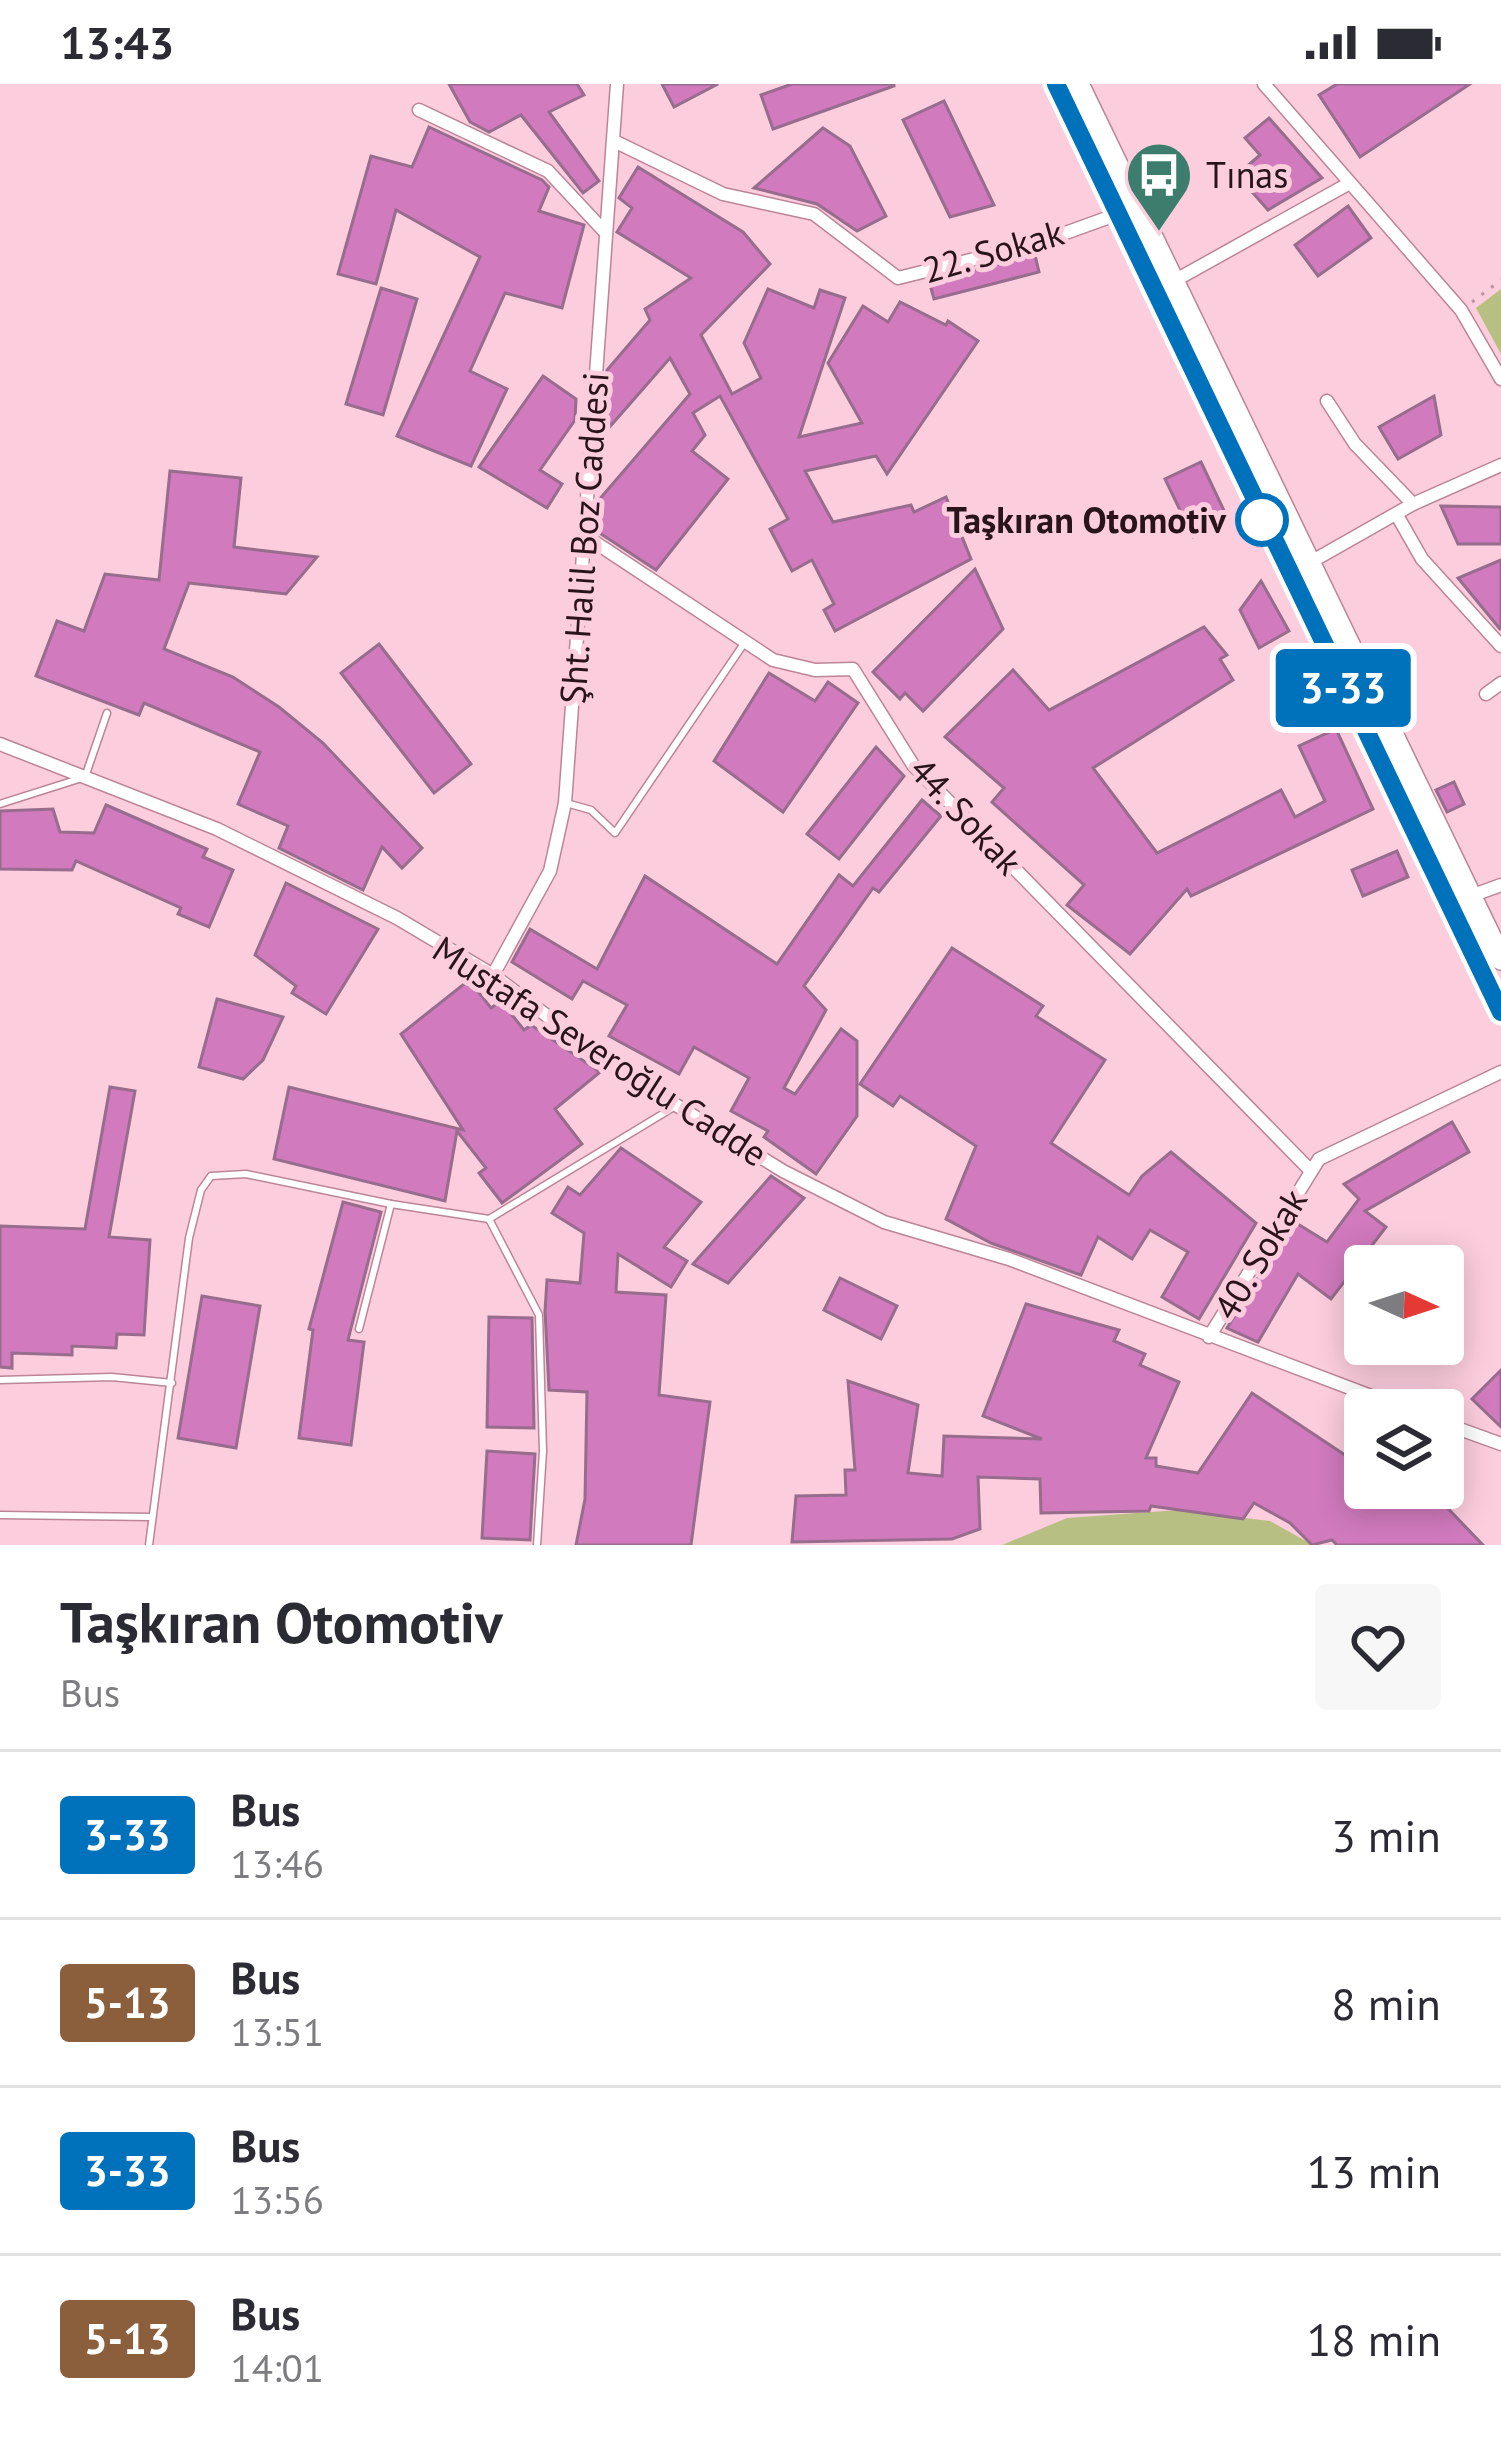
<!DOCTYPE html>
<html lang="en">
<head>
<meta charset="utf-8">
<style>
	body { margin:0; font-family:"PT Sans",sans-serif; background:#f7f7f7; color:#2b2b33; height:100vh; display:flex; flex-direction:column; font-size:45px; white-space:nowrap }
	* { box-sizing:border-box; margin:0 }
	p { font-size:39px; color:#7c7c81 }
	.icon { flex:none; width:66px; height:66px; fill:none; stroke:currentColor; stroke-width:2; stroke-linecap:round; stroke-linejoin:round }
	.map { position:relative; height:1461px; overflow:hidden }
	.sheet { display:flex; flex-direction:column; background:#fff; flex:1 }
	.sheet>* { flex:none }
	.badge { padding:0 24px; border-radius:9px; font-size:42px; line-height:78px }
	.needle { width:78px; rotate:93deg }
	.controls { position:absolute; left:1344px; top:1161px; display:grid; gap:24px }
	.controls a { display:grid; place-items:center; width:120px; height:120px; border-radius:12px; background:#fff; box-shadow:0 6px 30px #0003; font-size:60px }
	.map>.badge { position:absolute; translate:-50% -50%; box-shadow:0 0 0 6px #fff }
	.round { display:grid; place-items:center; flex:none; width:126px; height:126px; border-radius:12px; background:#f7f7f7 }
	.overview { display:flex; align-items:center; justify-content:space-between; height:204px; padding:0 60px }
	h1 { font-size:57px; font-weight:700; line-height:90px }
	ul { padding:0; list-style:none }
	li { display:flex; align-items:center; gap:36px; height:168px; padding:0 60px; border-top:3px solid #e1e1e2 }
	li div { flex:1 }
	li b { display:block; font-size:45px }
	li em { font-style:normal }
	li .badge { min-width:132px; font-weight:700; text-align:center }
	.status { display:flex; justify-content:space-between; align-items:center; height:84px; padding:0 60px; background:#fff; direction:ltr }
	.status svg { height:33px; fill:currentColor }
	.map>svg:first-child { display:block }
</style>
</head>
<body>
<div class="status"><b>13:43</b><svg viewBox="0 0 49 12"><path d="M0 12V9h3v3zM5 12V6h3v6zM10 12V3h3v9zM15 12V0h3v12zM26 1h20v11H26zM47 4h2v5h-2z"/></svg></div>
<div class="map">
<svg width="1501" height="1461" viewBox="0 0 1501 1461">
	<rect width="100%" height="100%" fill="#fccddd"/>
	<!-- green -->
	<g fill="#b7c082">
		<path d="M1501,205V270L1476,224Z"/>
		<path d="M1178,1426L1270,1437L1313,1461H1002L1067,1434Z"/>
	</g>
	<!-- building -->
	<g fill="#d17abe" stroke="#976c8d" stroke-width="3">
		<path d="M449,0H577L584,11L549,28L599,97L583,109L521,31L489,48L470,38Z"/>
		<path d="M662,0H718L674,23Z"/>
		<path d="M792,0H894V2L773,45L761,11Z"/>
		<path d="M1337,0H1470L1360,73L1319,11Z"/>
		<path d="M944,17L994,121L950,133L903,36Z"/>
		<path d="M1269,34L1322,94L1268,126L1237,91L1260,71L1245,54Z"/>
		<path d="M429,43L542,96L549,103L539,127L584,141L562,224L505,209L470,287L507,305L471,382L397,352L480,173L396,126L376,200L338,190L371,72L412,83Z"/>
		<path d="M823,44L850,62L886,132L857,147L817,120L754,104Z"/>
		<path d="M638,83L743,148L770,180L701,251L732,310L761,294L744,259L768,205L814,224L820,206L845,214L799,353L862,339L828,279L863,222L888,238L900,218L946,241L948,237L978,257L887,390L876,372L805,387L833,438L911,421L914,428L946,413L971,475L835,547L824,526L834,520L812,476L792,487L770,445L788,435L720,312L693,329L705,351L692,367L728,395L656,486L595,446L597,418L690,310L670,274L607,346L603,342L607,286L650,236L645,225L691,194L617,148L632,124L619,114Z"/>
		<path d="M1348,122L1371,154L1318,192L1295,161Z"/>
		<path d="M1035,171L1039,188L934,215L929,197Z"/>
		<path d="M381,204L417,215L383,331L346,320Z"/>
		<path d="M543,292L576,315L575,336L540,386L562,400L547,424L479,383Z"/>
		<path d="M1434,312L1441,351L1398,375L1379,343Z"/>
		<path d="M1201,378L1228,435L1193,453L1165,395Z"/>
		<path d="M170,387L241,394L234,463L317,473L286,510L189,499L164,565L233,593L279,623L323,659L422,764L402,784L382,763L363,806L279,764L288,742L238,720L260,668L144,619L139,631L36,592L57,537L84,547L105,490L159,496Z"/>
		<path d="M1441,422L1501,423V460H1458Z"/>
		<path d="M1501,476V545H1500L1458,494Z"/>
		<path d="M975,485L1003,545L923,627L905,609L900,615L873,588Z"/>
		<path d="M1261,497L1289,547L1259,564L1240,526Z"/>
		<path d="M1204,543L1227,571L1220,575L1233,596L1093,684L1157,769L1281,706L1295,733L1325,717L1299,662L1336,645L1373,725L1191,812L1187,805L1130,870L1067,821L1084,801L992,718L1004,704L945,653L1013,586L1049,626Z"/>
		<path d="M379,560L471,680L434,709L341,589Z"/>
		<path d="M769,589L815,617L828,598L858,619L783,728L714,677Z"/>
		<path d="M1401,603L1413,624L1400,631L1389,609Z"/>
		<path d="M876,663L904,692L839,775L807,750Z"/>
		<path d="M1454,698L1464,720L1447,728L1436,706Z"/>
		<path d="M922,716L941,732L879,808L873,804L804,902L826,926L784,1004L795,1010L841,945L857,957V1032L816,1090L764,1053L768,1047L731,1027L749,994L694,963L679,990L609,952L627,921L583,897L572,915L512,878L530,845L597,885L645,792L777,880L839,791L853,802Z"/>
		<path d="M106,721L207,765L203,773L233,786L209,843L178,830L181,824L76,777L72,786L0,785V727L53,725L60,748L94,749Z"/>
		<path d="M1397,767L1408,793L1363,812L1352,786Z"/>
		<path d="M286,799L378,845L326,930L292,909L296,902L255,871Z"/>
		<path d="M952,864L1043,922L1036,932L1105,976L1051,1059L1129,1111L1142,1092L1171,1068L1256,1139L1199,1235L1162,1213L1188,1168L1150,1146L1132,1175L1098,1153L1081,1191L991,1159L946,1135L976,1062L900,1012L893,1022L860,1000Z"/>
		<path d="M469,896L491,924L501,917L524,946L531,941L600,988L555,1025L582,1060L502,1119L479,1089L486,1084L457,1047L445,1117L274,1075L289,1003L463,1046L401,950Z"/>
		<path d="M217,915L283,933L263,976L243,995L199,983Z"/>
		<path d="M110,1003L135,1007L109,1153L150,1156L144,1251L117,1250L116,1264L72,1262V1271L12,1269V1284L0,1283V1142L85,1145Z"/>
		<path d="M1452,1038L1469,1068L1365,1127L1386,1143L1331,1215L1298,1190L1258,1258L1227,1244L1293,1137L1327,1158L1359,1115L1344,1100Z"/>
		<path d="M621,1064L701,1118L664,1163L687,1177L671,1203L618,1170L616,1208L666,1211L659,1311L710,1318L691,1461H576L585,1415L587,1308L549,1306L545,1227L547,1196L580,1199L584,1149L552,1129L568,1103L580,1111Z"/>
		<path d="M771,1092L804,1114L728,1199L693,1180Z"/>
		<path d="M343,1118L381,1128L348,1256L364,1258L351,1361L299,1354L313,1246L309,1245Z"/>
		<path d="M840,1194L897,1222L881,1255L824,1226Z"/>
		<path d="M202,1212L260,1222L236,1364L178,1354Z"/>
		<path d="M1026,1220L1119,1246L1114,1257L1145,1270L1140,1281L1179,1298L1146,1374H1156V1382L1198,1389L1252,1309L1354,1377L1365,1366V1404H1439L1434,1410L1483,1461H1337L1332,1456L1312,1461L1290,1439L1254,1419L1243,1435L1151,1422L1149,1427L1041,1429L1040,1395L978,1393L980,1445L952,1455L792,1458L796,1412L846,1411L845,1386H855L848,1297L918,1321L908,1389L942,1392L944,1352L1042,1355L983,1332Z"/>
		<path d="M489,1233L532,1234L534,1344L487,1343Z"/>
		<path d="M1501,1286V1343L1472,1315Z"/>
		<path d="M487,1367L535,1370L530,1456L482,1454Z"/>
	</g>
	<g fill="none" stroke-linecap="round" stroke-linejoin="round">
		<!-- service casing -->
		<g stroke="#bb8498" stroke-width="9">
			<g id="service">
				<path d="M566,719L591,726L615,749L743,561"/>
				<path d="M0,720L85,693L107,629"/>
				<path d="M489,1135L539,1231L543,1367L537,1461"/>
				<path d="M359,1245L391,1120L489,1135L674,1023"/>
				<path d="M0,1296L112,1293L172,1299"/>
				<path d="M0,1431L151,1433"/>
				<path d="M149,1461L189,1154L201,1106L211,1092L246,1090L391,1120"/>
			</g>
		</g>
		<!-- minor casing -->
		<g stroke="#bb8498" stroke-width="15">
			<g id="minor">
				<path d="M1264,0L1461,226L1501,295"/>
				<path d="M419,26L548,87L604,147"/>
				<path d="M614,57L723,110L814,130L898,194L1035,160L1118,130"/>
				<path d="M1174,197L1348,100"/>
				<path d="M1327,317L1355,360L1413,420"/>
				<path d="M1398,433L1422,475L1501,562"/>
				<path d="M584,451L773,576L815,586L853,585L913,681L1311,1087"/>
				<path d="M1309,479L1413,420L1501,381"/>
				<path d="M1486,610L1501,599"/>
				<path d="M0,660L217,745L397,834L493,891L616,984L783,1087L884,1138L1009,1175L1408,1326"/>
				<path d="M1468,813L1501,801"/>
				<path d="M493,891L550,787L565,719L617,0"/>
				<path d="M1209,1253L1319,1075L1501,988"/>
				<path d="M1443,1339L1501,1360"/>
			</g>
		</g>
		<!-- primary casing -->
		<g stroke="#bb8498" stroke-width="24">
			<g id="primary">
				<path d="M1056,0L1501,928"/>
				<path d="M1078,0L1501,875"/>
			</g>
		</g>
		<!-- path -->
		<path stroke="#b993a0" stroke-width="3" stroke-dasharray="3 9" stroke-linecap="butt" d="M1472,218L1501,196"/>
		<!-- service -->
		<use href="#service" stroke="#fff" stroke-width="6"/>
		<!-- minor -->
		<use href="#minor" stroke="#fff" stroke-width="12"/>
		<!-- primary -->
		<use href="#primary" stroke="#fff" stroke-width="21"/>
	</g>
	<g fill="none" stroke-linecap="round" stroke-linejoin="round">
		<!-- line casing -->
		<g stroke="#fff" stroke-width="27">
			<path id="line" d="M1056,0L1501,928"/>
		</g>
		<!-- line -->
		<use href="#line" stroke="#0072bc" stroke-width="18"/>
	</g>
	<!-- icons -->
	<defs>
		<g id="bus-pin" transform="scale(3.45)"><path d="M0 17L-7.5 6A9.5 9.5 0 1 1 7.5 6Z" fill="#3c7d6d" stroke="#fccddd"/><path d="M-5-6H5V4H4V6H2V4H-2V6H-4V4H-5ZM-3.5-4V0h7V-4ZM-3.5 1.2v1.5H-2V1.2ZM2 1.2v1.5H3.5V1.2Z" fill="#fff"/></g>
	</defs>
	<g fill-rule="evenodd">
		<use href="#bus-pin" x="1159" y="91"/>
	</g>
	<!-- markers -->
	<circle fill="#fff" stroke="#0072bc" stroke-width="6" cx="1262" cy="436" r="24"/>
	<g text-anchor="middle" stroke-width="10" stroke-linejoin="round" paint-order="stroke">
		<!-- poi labels -->
		<g font-size="36" fill="#29141c" stroke="#fccddd" text-anchor="start">
			<text x="1206" y="104">Tınas</text>
		</g>
		<!-- street labels -->
		<g font-size="36" fill="#29141c" stroke="#fccddd">
			<text transform="translate(993 167) rotate(-16)" y="13">22. Sokak</text>
			<text transform="translate(584 454) rotate(-86)" y="13">Şht. Halil Boz Caddesi</text>
			<text transform="translate(966 732) rotate(47)" y="13">44. Sokak</text>
			<text transform="translate(600 967) rotate(33)" y="13">Mustafa Severoğlu Cadde</text>
			<text transform="translate(1260 1170) rotate(-59)" y="13">40. Sokak</text>
		</g>
		<!-- stop labels -->
		<g font-size="36" font-weight="bold" fill="#29141c" stroke="#fccddd" text-anchor="end">
			<text x="1226" y="449">Taşkıran Otomotiv</text>
		</g>
	</g>
</svg>
<div class="controls">
<a><svg class="needle" viewBox="-14 -14 28 28"><path d="M0-13l5 13h-10z" fill="#e53935"/><path d="M0 13l5-13h-10z" fill="#7c7c81"/></svg></a>
<a><svg class="icon" aria-label="layers" viewBox="0 0 24 24"><path d="M12 4l9 5-9 5-9-5zM3 14l9 5 9-5"/></svg></a>
</div>
<b class="badge" style="left:1343px;top:604px;background:#0072bc;color:#fff">3-33</b>
</div>
<section class="sheet">
<div class="overview"><div><h1>Taşkıran Otomotiv</h1><p>Bus</p></div><a class="round"><svg class="icon" aria-label="heart" viewBox="0 0 24 24"><path d="M12 20l-8-8c-3-5 5-10 8-4 3-6 11-1 8 4z"/></svg></a></div>
<ul>
<li><span class="badge" style="background:#0072bc;color:#fff">3-33</span><div><b>Bus</b><p>13:46</p></div><em>3 min</em></li>
<li><span class="badge" style="background:#8b5e3c;color:#fff">5-13</span><div><b>Bus</b><p>13:51</p></div><em>8 min</em></li>
<li><span class="badge" style="background:#0072bc;color:#fff">3-33</span><div><b>Bus</b><p>13:56</p></div><em>13 min</em></li>
<li><span class="badge" style="background:#8b5e3c;color:#fff">5-13</span><div><b>Bus</b><p>14:01</p></div><em>18 min</em></li>
</ul>
</section>
</body>
</html>
